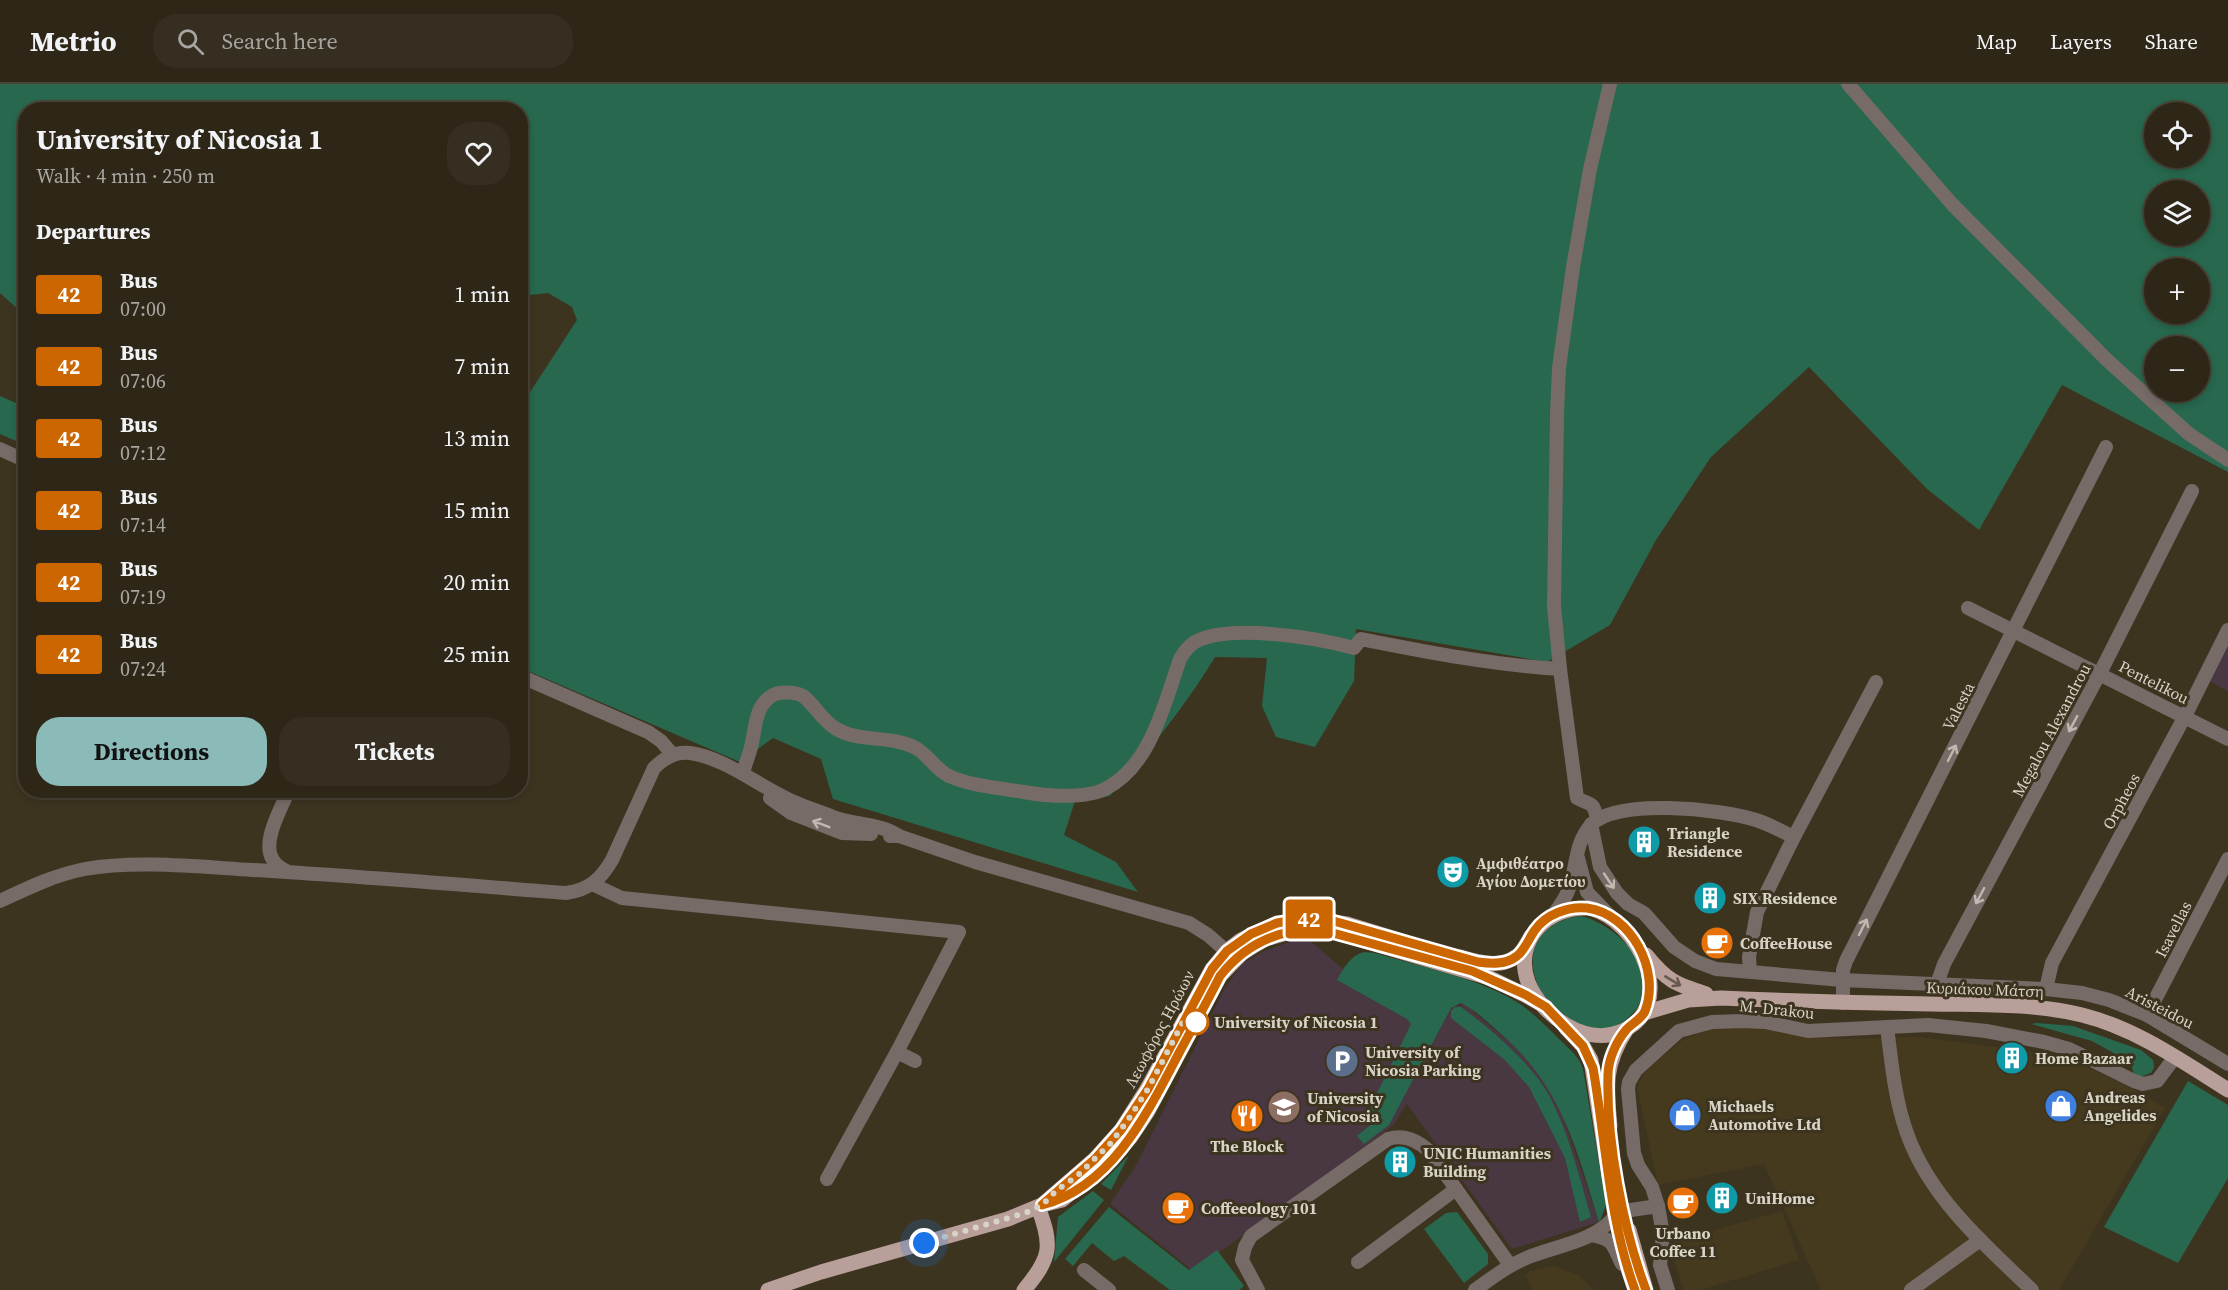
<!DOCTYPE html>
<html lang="en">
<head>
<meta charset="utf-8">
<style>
	body { margin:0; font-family:"Source Serif 4",serif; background:#362f21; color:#f1f3f6; height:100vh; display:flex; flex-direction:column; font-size:22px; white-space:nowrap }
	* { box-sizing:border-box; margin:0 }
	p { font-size:20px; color:#a7a5a2 }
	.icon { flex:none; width:33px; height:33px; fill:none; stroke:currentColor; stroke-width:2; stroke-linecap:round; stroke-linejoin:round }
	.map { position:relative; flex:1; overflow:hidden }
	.panel { position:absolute; left:18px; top:18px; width:510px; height:696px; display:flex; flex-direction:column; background:#2e2718; border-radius:24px; box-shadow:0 3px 9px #0003,0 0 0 2px #494437 }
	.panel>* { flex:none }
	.badge { padding:0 12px; border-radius:4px; font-size:21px; line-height:39px }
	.fabs { position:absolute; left:2144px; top:18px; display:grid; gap:12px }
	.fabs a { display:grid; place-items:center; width:66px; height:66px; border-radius:50%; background:#2e2718; box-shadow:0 3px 9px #0003,0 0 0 2px #494437; font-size:30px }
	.you { position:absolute; width:30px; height:30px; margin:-15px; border:4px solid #fff; border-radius:50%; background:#1a73e8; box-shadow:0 0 0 9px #1a73e833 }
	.map>.badge { position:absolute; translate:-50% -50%; box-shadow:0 0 0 3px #fff }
	h2 { padding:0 18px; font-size:22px; line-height:54px }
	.round { display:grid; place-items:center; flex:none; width:63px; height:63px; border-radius:24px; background:#362f21 }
	.headline { display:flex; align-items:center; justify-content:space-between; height:102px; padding:0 18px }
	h1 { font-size:28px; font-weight:700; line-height:45px }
	.primary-button { display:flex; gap:12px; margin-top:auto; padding:12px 18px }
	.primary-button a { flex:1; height:69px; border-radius:24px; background:#8bbbb9; color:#111; font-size:24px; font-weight:700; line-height:69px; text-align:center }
	.primary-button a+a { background:#362f21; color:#f1f3f6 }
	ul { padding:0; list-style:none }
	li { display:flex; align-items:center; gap:18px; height:72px; padding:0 18px }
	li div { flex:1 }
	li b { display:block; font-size:22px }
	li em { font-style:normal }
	li .badge { min-width:66px; font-weight:700; text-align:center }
	header { display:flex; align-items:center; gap:36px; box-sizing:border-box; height:84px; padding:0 30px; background:#2e2718; border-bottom:2px solid #494437 }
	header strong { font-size:28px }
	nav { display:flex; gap:33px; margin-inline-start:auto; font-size:21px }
	.search { width:420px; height:54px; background:#362f21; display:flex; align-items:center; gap:15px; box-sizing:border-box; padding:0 21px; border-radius:24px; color:#a7a5a2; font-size:22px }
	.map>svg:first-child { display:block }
</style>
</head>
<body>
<header>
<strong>Metrio</strong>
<div class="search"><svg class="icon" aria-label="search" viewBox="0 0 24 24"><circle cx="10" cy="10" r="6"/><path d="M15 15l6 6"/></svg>Search here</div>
<nav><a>Map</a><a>Layers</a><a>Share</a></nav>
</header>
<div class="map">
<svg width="2228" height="1206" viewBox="0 0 2228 1206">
	<rect width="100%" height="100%" fill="#3d3420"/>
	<!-- built -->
	<g fill="#463a1e">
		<path d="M1721,942L1752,943L1797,951L1846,955L1919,953L2042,969L2063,973L2128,1002L2165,1024L2059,1206H1821L1764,1080L1658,1101L1637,1003L1642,992L1652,981L1684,955Z"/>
		<path d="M1782,1127L1799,1176L1700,1206H1684L1669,1159Z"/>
		<path d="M1554,1182L1578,1191L1594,1206H1534L1525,1192L1531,1187Z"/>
	</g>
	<!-- education -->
	<g fill="#493742">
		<path d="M2228,560V607L2209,597Z"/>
		<path d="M1295,856L1310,857L1343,885L1451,924L1464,920L1517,964L1541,992L1559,1021L1599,1138L1512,1165L1407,1020L1393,1041L1351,1074L1193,1187L1110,1120L1135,1083L1225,904L1243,879L1264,867Z"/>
	</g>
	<!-- green -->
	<g fill="#27684e" fill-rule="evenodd">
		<path d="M0,0H2228V388L2062,301L1979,446L1927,405L1809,283L1711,373L1656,456L1610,541L1547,578L1356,545L1354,597L1315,663L1276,653L1262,622L1267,574L1215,573C1185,623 1148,667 1110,712L1075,717L1064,751L1116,778L1138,808L833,715L821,675L773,654L740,678L521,584V322L577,236L572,223L548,209L521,212L520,26H26V226L20,227L0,209ZM2154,28H2199V74H2154ZM2154,106H2199V152H2154ZM2154,184H2199V230H2154ZM2154,262H2199V308H2154Z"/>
		<path d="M0,312L25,323V361L0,350Z"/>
		<path d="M1581,832C1622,842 1670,896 1629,933C1603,957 1574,942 1553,921C1547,914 1540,908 1537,899C1523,863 1545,836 1581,832Z"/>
		<path d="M1364,868L1375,869C1421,883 1484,895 1523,922C1536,932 1548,944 1560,956C1568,964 1580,973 1583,985L1606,1121L1600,1137L1599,1138C1576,1064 1562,1003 1501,950C1489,939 1476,927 1461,919L1451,924L1389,1041L1364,1060L1357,1052L1374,1038L1367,1030L1411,940L1407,935L1337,896C1343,885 1351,871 1364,868Z"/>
		<path d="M1455,923H1461C1491,945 1531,979 1549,1011C1569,1049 1579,1092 1591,1133L1580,1138L1565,1074L1529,1003L1505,976L1451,934V927Z"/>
		<path d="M2037,939L2073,942L2141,966L2153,976L2154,984L2151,989L2140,993L2134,990L2130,978L2092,957L2031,940Z"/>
		<path d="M2188,997L2228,1021V1094L2178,1179L2104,1143Z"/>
		<path d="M1129,1071L1111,1106L1101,1100Z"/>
		<path d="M1093,1107L1104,1116L1054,1178L1058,1133Z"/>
		<path d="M1109,1123L1189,1186L1217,1166L1244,1202L1239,1206H1170L1124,1172L1114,1177L1092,1159L1073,1182L1065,1175Z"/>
		<path d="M1457,1128L1488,1170V1180L1464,1199L1424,1145L1446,1129Z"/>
	</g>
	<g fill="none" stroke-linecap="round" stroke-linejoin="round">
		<!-- minor -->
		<g stroke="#776b68" stroke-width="14">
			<path d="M1848,0L1952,120L2107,276L2189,350L2228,376"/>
			<path d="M0,365L26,377"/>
			<path d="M1968,524L2228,655"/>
			<path d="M520,592L648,648L661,657L673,671"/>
			<path d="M743,689C745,680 749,672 751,663C756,644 754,622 773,611C780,607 796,608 803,612C814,620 821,635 835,644C858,659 890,651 914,663C927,669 935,685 949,692C971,702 999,704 1024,708C1045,712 1085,715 1105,705C1151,682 1164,620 1180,575C1184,568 1188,562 1195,558C1229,539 1317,554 1354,564L1361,555C1427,568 1492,581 1560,585"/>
			<path d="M770,714L791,729L842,749L871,750"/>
			<path d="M1597,735C1593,716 1591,722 1577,714L1560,585L1554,522L1557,330L1559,284L1573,183L1590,85L1610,0"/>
			<path d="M1591,740L1600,783L1617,809L1628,820L1644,829L1674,863L1695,877L1716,885L1842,896L2046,905L2082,909L2109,916L2147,931L2228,980"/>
			<path d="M890,752H899L975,778L1189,839L1208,851L1233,873"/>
			<path d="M1578,774L1587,808L1610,832"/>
			<path d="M288,788C282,785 276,782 273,776C261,759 281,724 289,706"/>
			<path d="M592,800L622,814L959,848L897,968L827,1095"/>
			<path d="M0,817C28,804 54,791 85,785C137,776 200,783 253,786C357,792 462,801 566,809C589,806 601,795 612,776L654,684C664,674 675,667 690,669C721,673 754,698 782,712C798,721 816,726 833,733C854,741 880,739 899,752"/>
			<path d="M1554,830C1559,823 1565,815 1568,807C1577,785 1574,761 1590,742C1614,713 1722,725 1756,736C1769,740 1781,747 1794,753"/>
			<path d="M1750,888L1749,873L1757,828L1794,753L1876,598"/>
			<path d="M1937,900L1944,880L2100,589L2192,407"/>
			<path d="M2046,905L2052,879L2185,632L2228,546"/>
			<path d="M1843,919V886L1846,877L2106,363"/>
			<path d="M2147,931L2228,775"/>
			<path d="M1887,943C1891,974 1894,1007 1903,1037C1923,1108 1981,1157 2032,1206"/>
			<path d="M897,968L915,977"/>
			<path d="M1624,1127L1658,1122"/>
			<path d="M1591,1151C1615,1155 1612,1161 1622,1180"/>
			<path d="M1358,1178L1456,1105"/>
			<path d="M1084,1186L1109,1206"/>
			<path d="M1258,1206L1242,1176L1245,1163L1251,1152L1388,1055C1404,1050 1417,1056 1429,1067L1510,1181"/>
			<path d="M1475,1206C1493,1193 1510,1180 1531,1172C1560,1161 1595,1157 1615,1132"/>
			<path d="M1668,1206L1660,1181L1663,1150L1658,1122L1652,1103L1638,1081L1634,1069L1628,1005L1629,998L1636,986L1679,947L1712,938L1742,937L1765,938L1808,947L1928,941L1986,947L2044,958L2069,965L2134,997L2143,1000L2157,997L2175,973"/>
			<path d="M1911,1206L1980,1156"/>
		</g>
		<!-- major -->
		<g stroke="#b89f9a" stroke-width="15">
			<path d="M1589,824C1640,836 1680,924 1620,948C1584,962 1541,931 1528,898C1513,856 1548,822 1589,824Z"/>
			<path d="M1646,871C1667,897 1675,900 1706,910"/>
			<path d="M1460,873C1478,878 1500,885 1517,872C1523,868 1527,859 1531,852"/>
			<path d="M1644,929L1688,916L1721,914C1791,917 1861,919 1931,920C1981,921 2033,919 2082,931C2135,944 2182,977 2228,1006"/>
			<path d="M1566,944L1583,962L1591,976L1615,1132L1628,1185L1635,1206"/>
			<path d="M1610,1042C1606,1002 1604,980 1627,945"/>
			<path d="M1042,1121L1095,1075L1121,1046L1147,1005L1212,885L1227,867L1241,856L1277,839L1312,835L1347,840L1405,858"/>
			<path d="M1629,1146L1646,1206"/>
			<path d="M768,1206L821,1188L1008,1135L1042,1121L1062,1116L1104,1082L1130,1054L1148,1027L1220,892L1242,869L1265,855L1297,846L1331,847L1490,894L1525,911L1546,923"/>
			<path d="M1024,1206C1051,1174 1053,1162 1038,1123"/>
		</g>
	</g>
	<!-- one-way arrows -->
	<defs><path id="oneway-shaft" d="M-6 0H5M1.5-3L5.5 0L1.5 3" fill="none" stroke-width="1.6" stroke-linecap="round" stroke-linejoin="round" transform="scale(1.5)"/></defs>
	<g stroke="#c0b9af">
		<use href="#oneway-shaft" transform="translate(2073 640) rotate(118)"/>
		<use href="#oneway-shaft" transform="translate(1952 669) rotate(-63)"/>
		<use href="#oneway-shaft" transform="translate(821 740) rotate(-159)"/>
		<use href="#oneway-shaft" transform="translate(1609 797) rotate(56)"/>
		<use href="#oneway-shaft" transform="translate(1980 812) rotate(118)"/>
		<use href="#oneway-shaft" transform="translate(1863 843) rotate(-63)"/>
	</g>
	<use stroke="#68594b" href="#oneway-shaft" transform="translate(1673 897) rotate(31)"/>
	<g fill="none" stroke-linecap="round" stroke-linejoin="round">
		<!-- line casing -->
		<g stroke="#fff" stroke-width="14">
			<path id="line" d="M1635,1206C1609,1135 1606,1058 1593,984L1583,962L1546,923L1526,911L1472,887L1322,846C1280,844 1246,859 1220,892C1207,918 1193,943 1179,969C1148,1028 1112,1103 1042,1121L1095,1075L1121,1046L1148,1005L1212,885L1227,867L1251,850L1277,839L1294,836H1330L1478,878C1491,880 1506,881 1517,872C1525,866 1529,854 1535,846C1546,830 1569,822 1587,824C1631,830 1661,886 1645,927C1642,935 1632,939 1626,946C1616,958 1608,976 1608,991C1606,1056 1623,1145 1646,1206"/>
		</g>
		<!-- line -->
		<use href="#line" stroke="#c60" stroke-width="9"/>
		<!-- walk -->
		<path stroke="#d8d3c7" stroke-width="6" stroke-dasharray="0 10.8" d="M924,1159L1025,1129L1042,1121L1057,1106L1077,1092L1110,1060L1128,1036L1148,1005L1185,934L1196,938"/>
	</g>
	<!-- icons -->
	<defs>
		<g id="building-disc" transform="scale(1.725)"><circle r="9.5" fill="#0f9aa8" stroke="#3d3420"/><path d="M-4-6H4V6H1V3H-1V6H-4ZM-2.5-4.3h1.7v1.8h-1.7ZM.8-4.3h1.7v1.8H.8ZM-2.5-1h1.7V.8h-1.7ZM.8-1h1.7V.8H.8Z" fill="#fff"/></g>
		<g id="theatre-disc" transform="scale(1.725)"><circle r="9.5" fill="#0f9aa8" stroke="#3d3420"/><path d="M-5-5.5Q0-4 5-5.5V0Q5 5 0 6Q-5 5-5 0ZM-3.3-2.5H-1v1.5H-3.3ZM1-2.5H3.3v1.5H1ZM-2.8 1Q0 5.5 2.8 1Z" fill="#fff"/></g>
		<g id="cafe-disc" transform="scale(1.725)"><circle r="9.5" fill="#e8710a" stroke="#3d3420"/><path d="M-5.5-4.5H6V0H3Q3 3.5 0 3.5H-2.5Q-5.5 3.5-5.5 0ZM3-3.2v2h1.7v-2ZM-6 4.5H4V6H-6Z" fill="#fff"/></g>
		<g id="parking-disc" transform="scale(1.725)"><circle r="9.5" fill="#5c6f8a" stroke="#3d3420"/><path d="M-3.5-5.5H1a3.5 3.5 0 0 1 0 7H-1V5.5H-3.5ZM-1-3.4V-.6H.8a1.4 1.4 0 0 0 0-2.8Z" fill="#fff"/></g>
		<g id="shop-disc" transform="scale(1.725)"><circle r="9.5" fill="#3f7fe0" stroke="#3d3420"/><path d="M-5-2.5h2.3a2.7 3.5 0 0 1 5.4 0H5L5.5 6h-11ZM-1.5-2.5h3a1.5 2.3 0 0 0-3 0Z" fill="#fff"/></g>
		<g id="university-disc" transform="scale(1.725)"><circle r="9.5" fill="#8d6e63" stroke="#3d3420"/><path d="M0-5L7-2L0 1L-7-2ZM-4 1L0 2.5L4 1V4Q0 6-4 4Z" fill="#fff"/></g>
		<g id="restaurant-disc" transform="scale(1.725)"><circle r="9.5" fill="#e8710a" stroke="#3d3420"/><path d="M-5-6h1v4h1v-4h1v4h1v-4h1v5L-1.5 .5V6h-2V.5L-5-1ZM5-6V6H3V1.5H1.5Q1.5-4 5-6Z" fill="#fff"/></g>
	</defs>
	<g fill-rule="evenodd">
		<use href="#building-disc" x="1644" y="758"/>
		<use href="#theatre-disc" x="1453" y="788"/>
		<use href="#building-disc" x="1710" y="814"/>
		<use href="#cafe-disc" x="1717" y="859"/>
		<use href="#building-disc" x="2012" y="974"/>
		<use href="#parking-disc" x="1342" y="977"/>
		<use href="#shop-disc" x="2061" y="1022"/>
		<use href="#university-disc" x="1284" y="1023"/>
		<use href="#shop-disc" x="1685" y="1031"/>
		<use href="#restaurant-disc" x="1247" y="1032"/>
		<use href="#building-disc" x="1400" y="1078"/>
		<use href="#building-disc" x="1722" y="1114"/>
		<use href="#cafe-disc" x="1683" y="1119"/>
		<use href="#cafe-disc" x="1178" y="1124"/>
	</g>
	<!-- markers -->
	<circle fill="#fff" stroke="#c60" stroke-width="3" cx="1196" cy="938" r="12"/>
	<g text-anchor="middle" stroke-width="6" stroke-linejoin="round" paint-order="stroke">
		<!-- street labels -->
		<g font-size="16" fill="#d8d3c7" stroke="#3d3420">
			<text transform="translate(2154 598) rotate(27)" y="6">Pentelikou</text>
			<text transform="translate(1958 622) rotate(-63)" y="6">Valesta</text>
			<text transform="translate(2051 646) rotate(-62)" y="6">Megalou Alexandrou</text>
			<text transform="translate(2121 717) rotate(-62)" y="6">Orpheos</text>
			<text transform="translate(2173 845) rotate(-63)" y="6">Isavellas</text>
			<text transform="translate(1985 905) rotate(2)" y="6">Κυριάκου Μάτση</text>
			<text transform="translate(2160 923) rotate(27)" y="6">Aristeidou</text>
			<text transform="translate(1777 925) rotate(6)" y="6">M. Drakou</text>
			<text transform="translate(1159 945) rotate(-62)" y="6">Λεωφόρος Ηρώων</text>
		</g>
		<!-- poi labels -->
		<g font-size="16" font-weight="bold" fill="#d8d3c7" stroke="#3d3420" text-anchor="start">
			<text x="1667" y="755">Triangle<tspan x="1667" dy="18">Residence</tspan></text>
			<text x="1476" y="785">Αμφιθέατρο<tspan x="1476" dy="18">Αγίου Δομετίου</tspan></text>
			<text x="1733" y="820">SIX Residence</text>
			<text x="1740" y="865">CoffeeHouse</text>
			<text x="1365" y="974">University of<tspan x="1365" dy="18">Nicosia Parking</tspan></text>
			<text x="2035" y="980">Home Bazaar</text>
			<text x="2084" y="1019">Andreas<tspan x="2084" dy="18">Angelides</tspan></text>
			<text x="1307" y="1020">University<tspan x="1307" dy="18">of Nicosia</tspan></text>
			<text x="1708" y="1028">Michaels<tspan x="1708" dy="18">Automotive Ltd</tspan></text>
			<text x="1247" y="1068" text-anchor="middle">The Block</text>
			<text x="1423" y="1075">UNIC Humanities<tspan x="1423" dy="18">Building</tspan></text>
			<text x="1745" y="1120">UniHome</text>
			<text x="1201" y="1130">Coffeeology 101</text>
			<text x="1683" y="1155" text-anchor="middle">Urbano<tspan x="1683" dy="18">Coffee 11</tspan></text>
		</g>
		<!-- stop labels -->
		<g font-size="16" font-weight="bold" fill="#d8d3c7" stroke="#3d3420" text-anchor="start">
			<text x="1214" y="944">University of Nicosia 1</text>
		</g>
	</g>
</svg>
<div class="fabs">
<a><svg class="icon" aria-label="locate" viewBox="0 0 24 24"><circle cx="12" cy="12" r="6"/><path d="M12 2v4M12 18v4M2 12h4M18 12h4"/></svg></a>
<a><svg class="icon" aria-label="layers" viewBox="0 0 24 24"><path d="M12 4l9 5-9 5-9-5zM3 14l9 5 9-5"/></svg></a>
<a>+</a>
<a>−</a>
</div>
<div class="you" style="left:924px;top:1159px"></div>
<b class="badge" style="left:1309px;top:835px;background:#c60;color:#fff">42</b>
<section class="panel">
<div class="headline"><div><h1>University of Nicosia 1</h1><p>Walk · 4 min · 250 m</p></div><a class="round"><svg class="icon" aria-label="heart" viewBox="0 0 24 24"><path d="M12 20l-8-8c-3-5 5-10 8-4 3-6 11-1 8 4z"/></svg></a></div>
<h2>Departures</h2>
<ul>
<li><span class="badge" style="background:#c60;color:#fff">42</span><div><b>Bus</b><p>07:00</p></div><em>1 min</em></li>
<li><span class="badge" style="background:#c60;color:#fff">42</span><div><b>Bus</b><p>07:06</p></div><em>7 min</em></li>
<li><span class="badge" style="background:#c60;color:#fff">42</span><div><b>Bus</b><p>07:12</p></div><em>13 min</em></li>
<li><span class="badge" style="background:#c60;color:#fff">42</span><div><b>Bus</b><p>07:14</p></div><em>15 min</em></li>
<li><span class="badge" style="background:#c60;color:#fff">42</span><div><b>Bus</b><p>07:19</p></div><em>20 min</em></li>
<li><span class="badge" style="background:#c60;color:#fff">42</span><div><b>Bus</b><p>07:24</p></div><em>25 min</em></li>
</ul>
<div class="primary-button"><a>Directions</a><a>Tickets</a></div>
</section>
</div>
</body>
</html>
